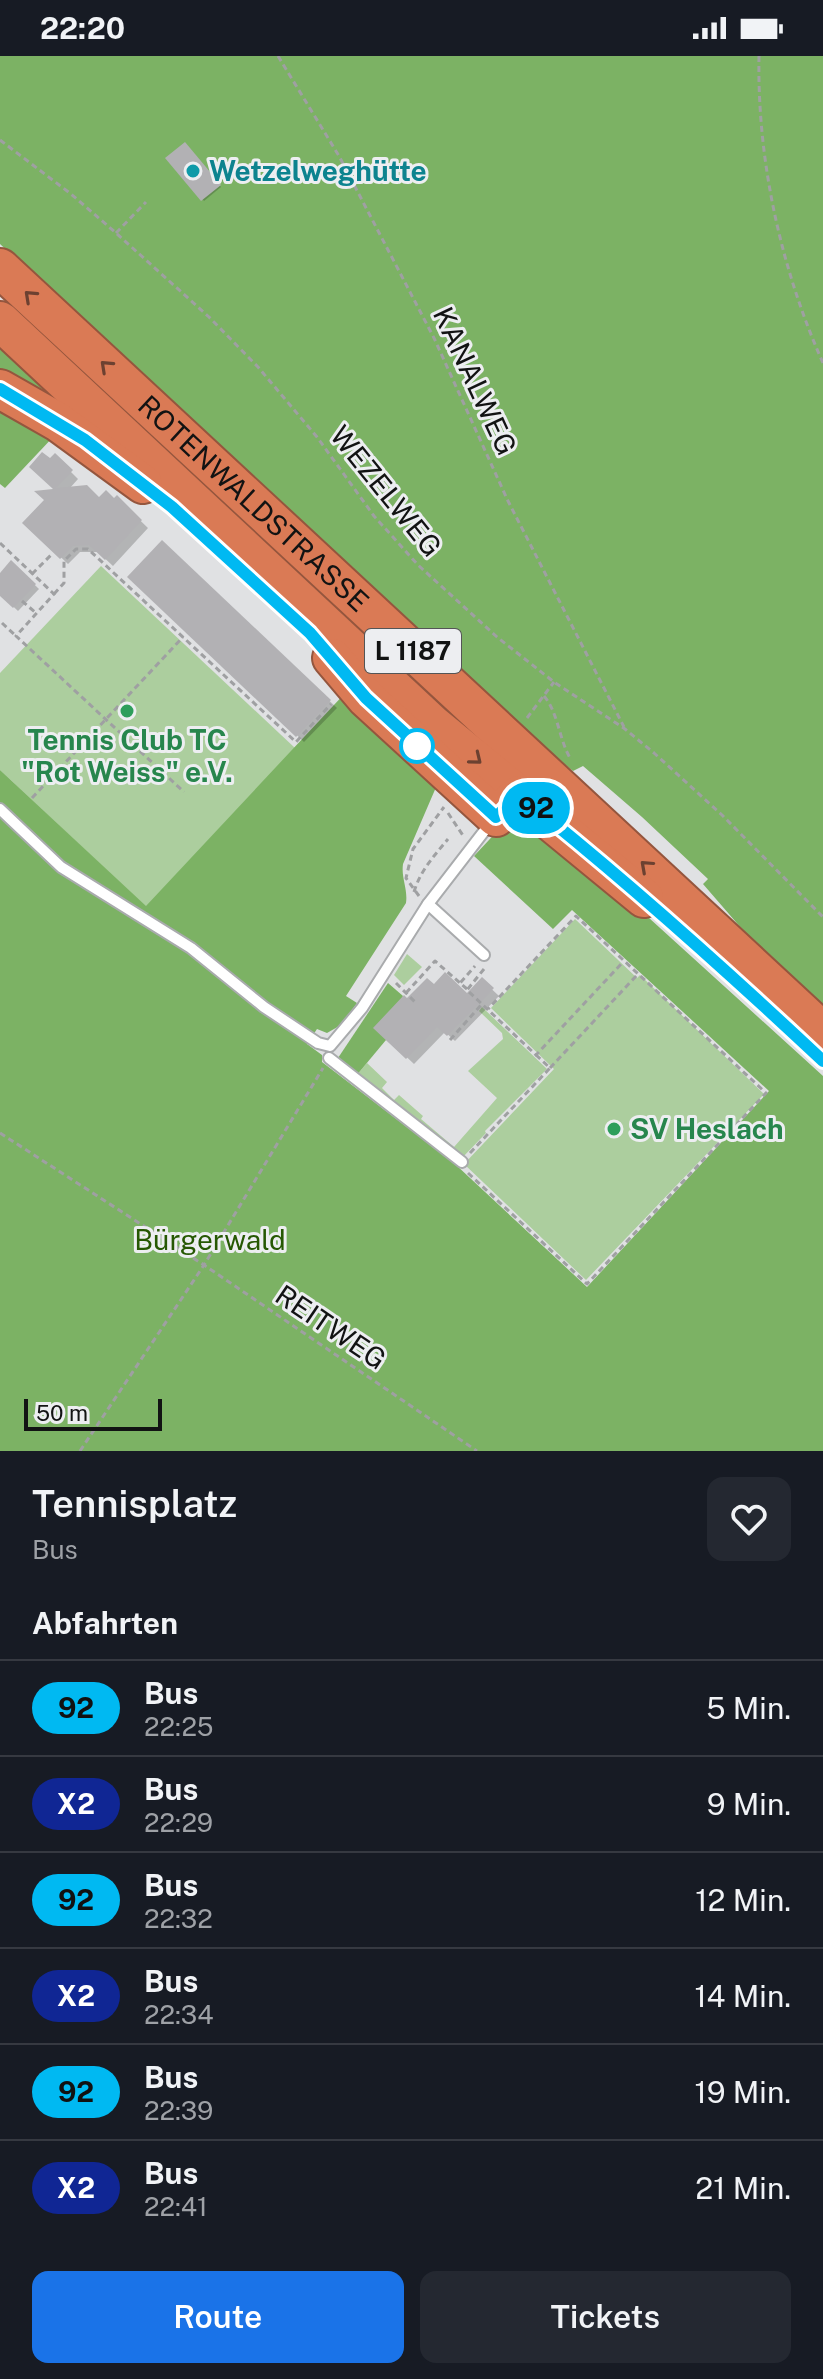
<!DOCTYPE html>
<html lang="de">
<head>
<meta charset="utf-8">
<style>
	body { margin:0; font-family:"Public Sans",sans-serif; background:#242831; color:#f1f3f6; height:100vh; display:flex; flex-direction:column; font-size:30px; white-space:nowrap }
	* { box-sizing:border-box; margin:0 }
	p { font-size:26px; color:#9ea1a6 }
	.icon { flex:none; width:44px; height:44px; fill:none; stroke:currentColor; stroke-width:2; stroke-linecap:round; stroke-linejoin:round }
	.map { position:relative; height:1395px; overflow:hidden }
	.drawer { display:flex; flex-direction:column; background:#171b24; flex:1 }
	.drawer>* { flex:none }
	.badge { padding:0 16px; border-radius:26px; font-size:28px; line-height:52px }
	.scale { position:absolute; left:24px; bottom:20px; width:138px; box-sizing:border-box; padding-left:8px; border:4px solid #121313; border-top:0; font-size:22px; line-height:28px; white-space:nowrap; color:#121313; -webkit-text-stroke:6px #edeef1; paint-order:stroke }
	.map>.badge { position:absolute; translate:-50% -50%; box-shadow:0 0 0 4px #fff }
	h2 { padding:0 32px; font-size:30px; line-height:72px }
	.round { display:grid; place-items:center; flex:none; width:84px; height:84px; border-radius:16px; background:#242831 }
	.headline { display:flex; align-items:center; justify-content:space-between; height:136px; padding:0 32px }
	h1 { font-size:38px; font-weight:600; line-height:60px }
	.button { display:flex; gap:16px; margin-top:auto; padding:16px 32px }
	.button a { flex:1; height:92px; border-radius:16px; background:#1a73e8; color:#fff; font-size:32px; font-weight:600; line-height:92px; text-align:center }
	.button a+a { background:#242831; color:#f1f3f6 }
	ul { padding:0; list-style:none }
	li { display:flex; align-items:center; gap:24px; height:96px; padding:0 32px; border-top:2px solid #363941 }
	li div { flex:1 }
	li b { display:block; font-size:30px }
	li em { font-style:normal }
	li .badge { min-width:88px; font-weight:700; text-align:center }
	.status { display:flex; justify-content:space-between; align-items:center; height:56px; padding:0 40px; background:#171b24; direction:ltr }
	.status svg { height:22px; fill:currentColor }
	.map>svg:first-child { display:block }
</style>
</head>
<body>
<div class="status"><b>22:20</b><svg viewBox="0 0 49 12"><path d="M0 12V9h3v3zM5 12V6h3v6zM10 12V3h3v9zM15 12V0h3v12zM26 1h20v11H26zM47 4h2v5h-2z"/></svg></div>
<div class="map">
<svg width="823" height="1395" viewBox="0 0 823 1395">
	<rect width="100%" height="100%" fill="#e0e1e3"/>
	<!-- green -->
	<g fill="#acce9e">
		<path d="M101,510L295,692L146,851L0,714V617Z"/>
		<path d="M575,863L637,922L640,919L764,1038L586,1224L464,1108L554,1013L491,952Z"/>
		<path d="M407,898L422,911L404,929L394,919Z"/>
		<path d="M482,951L547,1013L485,1075L486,1077L462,1102L356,1020L367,1007L387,1026L382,1032L394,1044L399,1039L423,1060L421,1063L454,1091L497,1042L468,1015L503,983L502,977L479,955Z"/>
	</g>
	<!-- forest -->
	<g fill="#7cb264">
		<path d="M0,0H823V961L800,940L703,828L708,823L642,761L583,710L573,715L536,686L0,188Z"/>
		<path d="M0,281L95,369L0,319Z"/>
		<path d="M0,347L55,379L5,432L0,428Z"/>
		<path d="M348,634L437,729L403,808C401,822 408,833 406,847L346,940L357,947L341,969L327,977L317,973L307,988L322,999V1006L455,1108L587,1231L769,1035L572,854L553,873L474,800L503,769L515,765L552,785L605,822L823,1020V1395H0V714L146,850Z"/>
		<path d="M388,927L403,940L386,984L356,1020L338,1002Z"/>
	</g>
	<!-- shadow -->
	<g fill="#0003">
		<path d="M185,88L221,131L204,145L168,102Z"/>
		<path d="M55,400L78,423L69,433L99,443L114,445L117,442L148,472L113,510L98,496H80L68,508L25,467L57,434L32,411L50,404Z"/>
		<path d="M162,487L337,652L304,686L130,521Z"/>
		<path d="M12,507L39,533L18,555L0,538V519Z"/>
		<path d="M482,924L499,940L455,985L445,976L414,1008L376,972L407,945L434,931L467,940Z"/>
	</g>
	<!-- building -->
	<g fill="#b2b1b4">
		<path d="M185,86L221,129L201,145L165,102Z"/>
		<path d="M42,396L50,402L55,397L73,414L56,432L87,429L99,441L106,434L114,442L117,439L142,464L105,504L89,489L73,490L60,503L22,467L44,444L34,435L53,433L29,411Z"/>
		<path d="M162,484L331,644L296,681L127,521Z"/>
		<path d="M11,504L36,528L13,552L0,540V517Z"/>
		<path d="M445,916L467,937L482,921L494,932L447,980L437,971L406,1003L373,972L404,939L407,942L427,922L434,928Z"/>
	</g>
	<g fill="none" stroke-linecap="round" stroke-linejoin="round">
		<!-- lane casing -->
		<g stroke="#a9abad" stroke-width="14">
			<g id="lane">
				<path d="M0,753L61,811L191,892L264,951L318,987L330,990L362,952L428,848L492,765"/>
				<path d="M428,848L484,899"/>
				<path d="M329,1002L462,1106"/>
			</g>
		</g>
		<!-- highway casing -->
		<g stroke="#94563e" stroke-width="42">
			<g id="highway">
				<path id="s1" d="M0,212L823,976"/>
				<path d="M0,265L432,668L644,842"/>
				<path d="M0,333L58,366L143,428"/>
				<path d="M332,602L366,642L496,761L519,739"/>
			</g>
		</g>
		<!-- path -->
		<g stroke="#9fa0a2" stroke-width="3" stroke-dasharray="6 4" stroke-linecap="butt">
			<path d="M278,0L339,100L434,282L508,445L624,671"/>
			<path d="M759,0C757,104 781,213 823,307"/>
			<path d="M0,84L71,138L116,177L209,261L258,311L317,381L374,460L418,509L497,581L554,626L625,673L654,697L722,759L823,861"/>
			<path d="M116,177L146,146"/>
			<path d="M0,487L54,538L16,580L184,736"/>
			<path d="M32,518L52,498"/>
			<path d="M54,538L64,527V505L76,493H88L296,686L331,648"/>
			<path d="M22,545L36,557"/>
			<path d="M2,567L16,580"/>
			<path d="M544,640C558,656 559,683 570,702"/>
			<path d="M527,662L554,626"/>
			<path d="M32,742L183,581"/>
			<path d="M448,757L464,781"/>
			<path d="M414,836C420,815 434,800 448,783"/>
			<path d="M419,840L406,822L413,793L444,751"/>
			<path d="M484,913L467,934L536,999L623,906"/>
			<path d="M396,927L416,947"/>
			<path d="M467,933L460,927L475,910"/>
			<path d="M406,937L435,905L460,927"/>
			<path d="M450,984L482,948"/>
			<path d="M550,1012L638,918"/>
			<path d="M0,1077L204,1209L477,1395"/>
			<path d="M470,1097L550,1012L536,999"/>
			<path d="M468,1117L587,1228L766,1037L576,860L488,953"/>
			<path d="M80,1395L204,1209L323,1012"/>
		</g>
		<!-- lane -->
		<use href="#lane" stroke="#fff" stroke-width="10"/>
		<!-- highway -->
		<use href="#highway" stroke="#da7a55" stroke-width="38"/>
	</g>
	<!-- one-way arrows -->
	<defs><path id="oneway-chevron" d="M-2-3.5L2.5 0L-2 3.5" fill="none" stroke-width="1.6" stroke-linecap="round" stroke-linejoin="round" transform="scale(2)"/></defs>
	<g stroke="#6c4131">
		<use href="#oneway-chevron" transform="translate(30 240) rotate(-137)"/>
		<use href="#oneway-chevron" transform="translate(106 310) rotate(-137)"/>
		<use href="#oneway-chevron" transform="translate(476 703) rotate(39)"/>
		<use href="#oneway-chevron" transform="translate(646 810) rotate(-138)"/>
	</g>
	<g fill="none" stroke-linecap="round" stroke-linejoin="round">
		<!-- line casing -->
		<g stroke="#fff" stroke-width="18">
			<path id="line" d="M0,333L85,384L172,451L310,577L366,642L496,761L519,739C625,823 725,913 823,1005"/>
		</g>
		<!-- line -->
		<use href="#line" stroke="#00b9f2" stroke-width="12"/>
	</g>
	<!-- markers -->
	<circle fill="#0f9aa8" stroke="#edeef1" stroke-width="3" cx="193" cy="115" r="8"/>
	<g fill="#2e9e5b" stroke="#edeef1" stroke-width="3">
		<circle cx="127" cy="655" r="8"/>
		<circle cx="614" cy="1073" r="8"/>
	</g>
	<circle fill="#fff" stroke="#00b9f2" stroke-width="4" cx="417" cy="690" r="16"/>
	<g text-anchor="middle" stroke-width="6" stroke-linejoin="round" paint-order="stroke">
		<!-- shield labels -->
		<rect fill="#edeef1" stroke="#545556" stroke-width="2" x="365" y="573" width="96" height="44" rx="6"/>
		<g font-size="26" font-weight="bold" fill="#121313">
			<text x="413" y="604">L 1187</text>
		</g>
		<!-- culture labels -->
		<g font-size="28" font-weight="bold" fill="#0d838f" stroke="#edeef1" text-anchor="start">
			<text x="209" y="125">Wetzelweghütte</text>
		</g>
		<!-- street labels -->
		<g font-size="28" fill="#121313" stroke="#edeef1">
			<text transform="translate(475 325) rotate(65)" y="10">KANALWEG</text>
			<text transform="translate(386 435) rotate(51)" y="10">WEZELWEG</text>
			<text dy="10" stroke="none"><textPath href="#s1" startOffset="346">ROTENWALDSTRASSE</textPath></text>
			<text transform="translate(331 1271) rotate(34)" y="10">REITWEG</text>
		</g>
		<!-- leisure labels -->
		<g font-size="28" font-weight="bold" fill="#27864d" stroke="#edeef1">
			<text x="127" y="694">Tennis Club TC<tspan x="127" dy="32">"Rot Weiss" e.V.</tspan></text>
			<text x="630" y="1083" text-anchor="start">SV Heslach</text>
		</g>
		<!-- park labels -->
		<g font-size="28" fill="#265803" stroke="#edeef1">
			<text x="210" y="1194">Bürgerwald</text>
		</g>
	</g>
</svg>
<div class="scale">50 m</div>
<b class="badge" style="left:536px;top:752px;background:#00b9f2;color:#111">92</b>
</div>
<section class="drawer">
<div class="headline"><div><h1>Tennisplatz</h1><p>Bus</p></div><a class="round"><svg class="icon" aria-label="heart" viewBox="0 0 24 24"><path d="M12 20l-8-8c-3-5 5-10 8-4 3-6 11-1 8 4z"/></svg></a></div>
<h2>Abfahrten</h2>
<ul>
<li><span class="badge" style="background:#00b9f2;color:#111">92</span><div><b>Bus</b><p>22:25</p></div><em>5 Min.</em></li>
<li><span class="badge" style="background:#102694;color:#fff">X2</span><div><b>Bus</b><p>22:29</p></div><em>9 Min.</em></li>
<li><span class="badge" style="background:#00b9f2;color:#111">92</span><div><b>Bus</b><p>22:32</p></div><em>12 Min.</em></li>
<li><span class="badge" style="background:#102694;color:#fff">X2</span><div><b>Bus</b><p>22:34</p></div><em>14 Min.</em></li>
<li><span class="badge" style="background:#00b9f2;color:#111">92</span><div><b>Bus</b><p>22:39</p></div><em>19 Min.</em></li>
<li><span class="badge" style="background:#102694;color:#fff">X2</span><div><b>Bus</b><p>22:41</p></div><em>21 Min.</em></li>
</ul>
<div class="button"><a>Route</a><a>Tickets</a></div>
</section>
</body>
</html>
